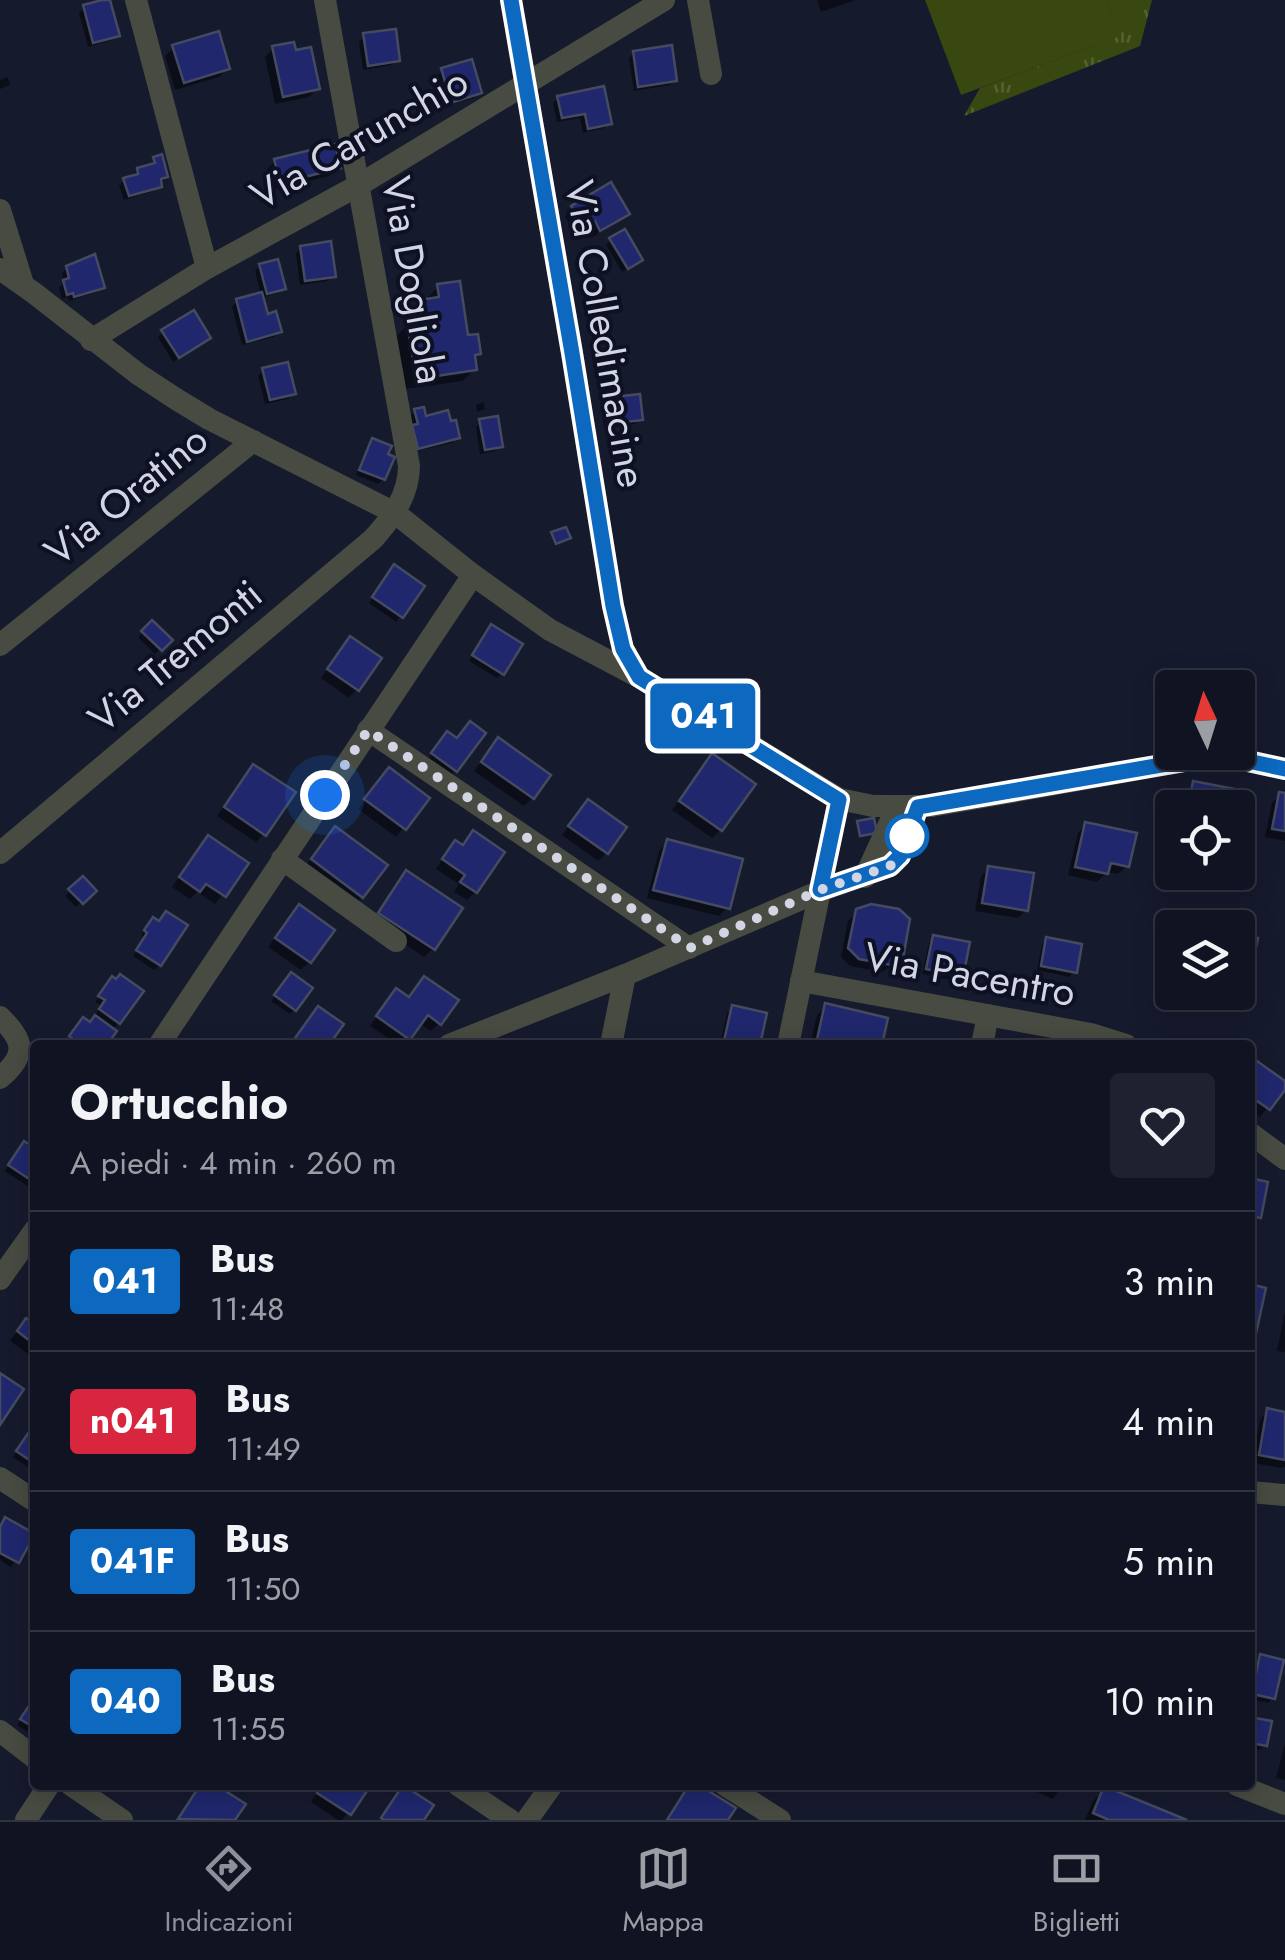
<!DOCTYPE html>
<html lang="it">
<head>
<meta charset="utf-8">
<style>
	body { margin:0; font-family:Jost,sans-serif; background:#1e212f; color:#f1f3f6; height:100vh; display:flex; flex-direction:column; font-size:38px; white-space:nowrap }
	* { box-sizing:border-box; margin:0 }
	p { font-size:32px; color:#9c9ea5 }
	.icon { flex:none; width:55px; height:55px; fill:none; stroke:currentColor; stroke-width:2; stroke-linecap:round; stroke-linejoin:round }
	.map { position:relative; flex:1; overflow:hidden }
	.side { position:absolute; left:30px; top:1040px; width:1225px; height:750px; display:flex; flex-direction:column; background:#101422; border-radius:10px; box-shadow:0 5px 25px #0003,0 0 0 2px #303340 }
	.side>* { flex:none }
	.badge { padding:0 20px; border-radius:8px; font-size:35px; line-height:65px }
	.needle { width:65px; rotate:356deg }
	.fabs { position:absolute; left:1155px; top:670px; display:grid; gap:20px }
	.fabs a { display:grid; place-items:center; width:100px; height:100px; border-radius:10px; background:#101422; box-shadow:0 5px 25px #0003,0 0 0 2px #303340; font-size:50px }
	.you { position:absolute; width:50px; height:50px; margin:-25px; border:8px solid #fff; border-radius:50%; background:#1a73e8; box-shadow:0 0 0 15px #1a73e833 }
	.map>.badge { position:absolute; translate:-50% -50%; box-shadow:0 0 0 5px #fff }
	.round { display:grid; place-items:center; flex:none; width:105px; height:105px; border-radius:10px; background:#1e212f }
	.headline { display:flex; align-items:center; justify-content:space-between; height:170px; padding:0 40px }
	h1 { font-size:48px; font-weight:700; line-height:75px }
	ul { padding:0; list-style:none }
	li { display:flex; align-items:center; gap:30px; height:140px; padding:0 40px; border-top:2px solid #303340 }
	li div { flex:1 }
	li b { display:block; font-size:38px }
	li em { font-style:normal }
	li .badge { min-width:110px; font-weight:700; text-align:center }
	.menu { display:flex; justify-content:space-around; align-items:center; height:140px; border-top:2px solid #303340; background:#101422; font-size:28px; color:#9c9ea5 }
	.menu a { display:grid; justify-items:center; gap:5px }
	.menu .selected { color:#8c9099 }
	.map>svg:first-child { display:block }
</style>
</head>
<body>
<div class="map">
<svg width="1285" height="1820" viewBox="0 0 1285 1820">
	<defs>
		<pattern id="grass-tufts" width="24" height="20" patternUnits="userSpaceOnUse" patternTransform="scale(2.5)"><rect width="24" height="20" fill="#384810"/><path d="M3 7l-1-3M5 7V3M7 7l1-3M15 17l-1-3M17 17v-4M19 17l1-3" fill="none" stroke="#546233"/></pattern>
	</defs>
	<rect width="100%" height="100%" fill="#161a2d"/>
	<!-- grass -->
	<path fill="url(#grass-tufts)" d="M1106,0H1152L1140,46L964,116L980,88L1119,36Z"/>
	<!-- garden -->
	<path fill="#384810" d="M925,0H1106L1120,36L961,95Z"/>
	<!-- shadow -->
	<g fill="#0007">
		<path d="M817,0H856L821,12Z"/>
		<path d="M84,8L117,35L112,40L88,47L79,13Z"/>
		<path d="M365,36L398,60L392,65L363,70L359,41Z"/>
		<path d="M174,48L228,68L219,77L175,90L165,56Z"/>
		<path d="M274,48L317,88L309,97L275,104L265,57Z"/>
		<path d="M634,53L675,80L670,85L634,91L629,58Z"/>
		<path d="M442,71L480,93L474,98L446,106L437,76Z"/>
		<path d="M8,77L10,85L0,89V80Z"/>
		<path d="M558,98L610,123L604,128L583,133L580,118L557,122L553,103Z"/>
		<path d="M155,159L166,177L160,186L154,191L124,200L119,185L138,170L150,167V164Z"/>
		<path d="M275,161L338,167L329,176L271,190L267,170Z"/>
		<path d="M573,208L626,214L618,222L591,238L586,228L575,234L565,216Z"/>
		<path d="M611,240L635,264L622,272L606,245Z"/>
		<path d="M301,248L333,276L328,281L300,285L296,253Z"/>
		<path d="M260,266L283,288L278,293L261,298L266,317L279,332L274,337L242,345L232,307L237,301L261,295L255,271Z"/>
		<path d="M67,268L102,287L97,292L69,301L68,297L62,299L59,288L64,282L62,273Z"/>
		<path d="M438,287L466,338L478,353L473,359L474,369L463,381L405,389L397,336L410,322L409,314L420,302L427,301V298Z"/>
		<path d="M163,332L208,338L173,362L158,337Z"/>
		<path d="M263,370L293,394L288,399L265,404L258,376Z"/>
		<path d="M606,400L640,419L635,424L604,428L601,405Z"/>
		<path d="M484,402L485,409L477,412L476,405Z"/>
		<path d="M416,411L424,419L458,438L452,443L413,452L410,416Z"/>
		<path d="M481,422L500,446L495,451L480,454L476,427Z"/>
		<path d="M373,441L383,479L378,484L356,475L368,446Z"/>
		<path d="M390,573L422,586L396,622L369,603Z"/>
		<path d="M152,623L169,640L155,654L138,637Z"/>
		<path d="M486,633L502,673L497,678L469,661Z"/>
		<path d="M350,639L357,689L349,698L321,678Z"/>
		<path d="M482,734L450,776L427,760L442,739L457,741Z"/>
		<path d="M490,749L532,798L524,806L474,771Z"/>
		<path d="M704,765L720,830L712,838L672,810Z"/>
		<path d="M253,767L264,834L256,842L217,816L245,775Z"/>
		<path d="M381,779L427,799L396,837L358,809Z"/>
		<path d="M1194,784L1247,794L1241,824L1238,827V808H1183L1186,792Z"/>
		<path d="M1280,795L1285,796V841L1265,837L1272,803Z"/>
		<path d="M580,811L606,853L598,861L562,835Z"/>
		<path d="M1086,824L1127,866L1118,874L1107,872L1097,882L1068,875L1078,833Z"/>
		<path d="M473,833L501,853L475,892L467,900L454,892L459,884L436,869L447,852L461,847Z"/>
		<path d="M208,838L245,864L215,904L197,892L190,899L172,887L200,847Z"/>
		<path d="M327,838L362,897L353,905L304,868Z"/>
		<path d="M667,842L727,908L719,916L647,898L659,851Z"/>
		<path d="M1172,863V872H1231L1229,879L1221,888L1169,877Z"/>
		<path d="M989,868L1026,910L1018,918L975,911L981,877Z"/>
		<path d="M406,873L460,908L433,949L424,957L371,922L398,882Z"/>
		<path d="M82,879L93,891L76,907L65,896Z"/>
		<path d="M857,912L901,957L892,966L881,972L850,966L841,957L848,921Z"/>
		<path d="M291,916L309,962L301,970L268,947Z"/>
		<path d="M148,925L160,964L154,970L133,956L144,939L141,936Z"/>
		<path d="M1238,937L1255,940L1248,973L1239,982Z"/>
		<path d="M934,938L961,976L956,981L922,974L929,943Z"/>
		<path d="M1047,940L1074,971L1069,977L1037,970L1042,945Z"/>
		<path d="M424,979L439,1023L431,1031L419,1023L409,1038L402,1045H398L370,1026L388,1000L407,999Z"/>
		<path d="M286,980L295,1009L290,1014L271,1001Z"/>
		<path d="M108,985L119,1023L111,1030L104,1045H70L66,1042L78,1025L90,1024L97,1017L95,1015L102,1006L95,1002Z"/>
		<path d="M826,1006L885,1020L879,1045H810L817,1015Z"/>
		<path d="M733,1008L758,1045H720L727,1013Z"/>
		<path d="M1250,1059L1285,1084L1260,1117L1250,1110Z"/>
		<path d="M19,1149L35,1151V1186L32,1189L5,1171Z"/>
		<path d="M1285,1311V1352L1277,1351Z"/>
		<path d="M35,1321V1359L10,1341L18,1330L32,1325Z"/>
		<path d="M1268,1411L1285,1414V1466L1283,1468L1252,1463L1260,1420Z"/>
		<path d="M35,1425V1472L13,1457Z"/>
		<path d="M6,1520L32,1534L11,1567L0,1560V1526Z"/>
		<path d="M1261,1657L1273,1698L1268,1703L1250,1699L1256,1662Z"/>
		<path d="M35,1700V1736L17,1725Z"/>
		<path d="M1250,1719L1265,1745L1259,1750L1250,1748Z"/>
		<path d="M1285,1743V1780L1276,1778Z"/>
		<path d="M322,1785H368L342,1820H338L311,1802Z"/>
		<path d="M494,1785H511L504,1792Z"/>
		<path d="M1020,1785H1062L1053,1799Z"/>
		<path d="M1105,1789L1180,1820H1085L1093,1801Z"/>
	</g>
	<!-- building -->
	<g fill="#20276d" stroke="#444a5f" stroke-width="2.5">
		<path d="M102,0H110L120,36L93,43L83,5Z"/>
		<path d="M396,29L400,61L368,66L363,33Z"/>
		<path d="M219,31L230,69L184,83L172,45Z"/>
		<path d="M294,42L296,50L311,47L320,89L283,97L272,46Z"/>
		<path d="M672,45L677,81L638,87L633,51Z"/>
		<path d="M472,59L482,93L451,103L441,68Z"/>
		<path d="M604,86L612,124L588,129L585,114L562,118L557,96Z"/>
		<path d="M335,144L341,168L280,183L274,159Z"/>
		<path d="M162,154L168,177L161,179L162,187L129,196L123,178L138,174L137,168L155,163L153,157Z"/>
		<path d="M611,182L630,214L600,231L595,221L584,228L571,206Z"/>
		<path d="M625,229L643,260L628,269L609,238Z"/>
		<path d="M331,241L336,277L305,281L300,246Z"/>
		<path d="M95,254L105,288L74,297L73,293L67,295L63,280L69,278L66,266Z"/>
		<path d="M278,259L286,289L267,294L259,264Z"/>
		<path d="M460,281L468,335L478,334L481,354L475,355L477,370L416,379L407,322L416,320V314H421L419,300L439,297L437,284Z"/>
		<path d="M262,292L268,314L276,311L282,332L247,342L236,299Z"/>
		<path d="M194,310L211,338L179,358L161,330Z"/>
		<path d="M288,362L296,394L270,400L262,368Z"/>
		<path d="M640,394L643,420L608,424L605,398Z"/>
		<path d="M424,407L426,416L448,410L451,421L456,420L460,438L418,449L412,425L418,424L414,409Z"/>
		<path d="M498,416L503,447L485,450L479,419Z"/>
		<path d="M372,438L392,446L388,454L395,457L385,480L359,470Z"/>
		<path d="M566,527L571,538L556,544L551,532Z"/>
		<path d="M394,564L425,586L403,618L372,597Z"/>
		<path d="M152,620L173,640L162,651L141,631Z"/>
		<path d="M491,624L523,644L504,675L472,655Z"/>
		<path d="M350,636L382,658L359,691L327,669Z"/>
		<path d="M470,721L486,733L457,772L431,753L447,731L457,738Z"/>
		<path d="M498,737L551,775L534,799L481,762Z"/>
		<path d="M712,753L756,784L722,831L679,801Z"/>
		<path d="M253,764L296,792L266,836L224,807Z"/>
		<path d="M389,767L430,798L406,830L364,799Z"/>
		<path d="M1193,781L1250,792L1243,825L1238,824V808H1188Z"/>
		<path d="M1279,792L1285,793V831L1272,829Z"/>
		<path d="M588,799L627,827L608,854L568,826Z"/>
		<path d="M874,818L877,833L860,836L857,821Z"/>
		<path d="M1085,822L1137,833L1129,867L1111,863L1108,874L1075,867Z"/>
		<path d="M335,826L388,865L363,898L311,859Z"/>
		<path d="M473,830L505,852L477,893L460,882L465,875L442,859L455,840L463,845Z"/>
		<path d="M208,835L249,863L226,897L206,884L200,892L179,877Z"/>
		<path d="M667,839L743,859L730,909L653,890Z"/>
		<path d="M988,866L1034,873L1028,911L982,903Z"/>
		<path d="M406,870L463,908L435,950L378,913Z"/>
		<path d="M83,876L97,891L83,904L68,889Z"/>
		<path d="M299,904L335,930L311,963L275,938Z"/>
		<path d="M871,904L899,909L910,919L903,959L891,965L859,959L848,948L856,909Z"/>
		<path d="M166,911L188,925L161,966L136,950L147,933L144,930L153,917L159,921Z"/>
		<path d="M1238,934L1258,938L1250,975L1238,972Z"/>
		<path d="M933,935L970,942L963,977L926,969Z"/>
		<path d="M1046,937L1082,944L1077,973L1041,966Z"/>
		<path d="M291,972L313,988L296,1011L274,995Z"/>
		<path d="M120,974L144,991L120,1024L99,1009L105,1000L98,996L112,976L116,979Z"/>
		<path d="M424,976L459,1000L441,1025L428,1015L410,1040L376,1016L396,988L409,997Z"/>
		<path d="M825,1003L888,1018L882,1045L816,1044Z"/>
		<path d="M732,1005L767,1013L760,1045H723Z"/>
		<path d="M318,1006L344,1024L329,1045H290Z"/>
		<path d="M95,1015L117,1031L107,1045H77L78,1043L69,1036L83,1017L90,1022Z"/>
		<path d="M1250,1056L1285,1081V1090L1270,1110L1250,1096Z"/>
		<path d="M24,1141L35,1148V1183L8,1165Z"/>
		<path d="M1250,1178L1268,1182L1261,1218L1250,1216Z"/>
		<path d="M1250,1284L1266,1288L1250,1361Z"/>
		<path d="M26,1318L33,1323L35,1320V1345L17,1331Z"/>
		<path d="M0,1373L24,1389L0,1425Z"/>
		<path d="M1267,1408L1285,1412V1460L1259,1455Z"/>
		<path d="M35,1423V1464L16,1451Z"/>
		<path d="M5,1517L35,1534L19,1563L0,1553V1527Z"/>
		<path d="M1260,1654L1284,1660L1275,1699L1252,1694Z"/>
		<path d="M35,1697V1728L20,1719Z"/>
		<path d="M1250,1717L1272,1721L1267,1746L1250,1743Z"/>
		<path d="M200,1785H216L246,1804L235,1820L178,1819Z"/>
		<path d="M322,1785H371L351,1815L317,1793Z"/>
		<path d="M403,1785L434,1805L424,1820H384L381,1818Z"/>
		<path d="M689,1785H699L736,1808L728,1820H667Z"/>
		<path d="M1104,1786L1187,1820H1109L1093,1813Z"/>
	</g>
	<g fill="none" stroke-linecap="round" stroke-linejoin="round">
		<!-- minor -->
		<g stroke="#474b41" stroke-width="22">
			<path d="M136,0L207,268"/>
			<path d="M511,0L572,353L613,606L623,649L639,677"/>
			<path d="M698,0L711,74"/>
			<path d="M0,210L23,284"/>
			<path d="M0,269L34,293L138,374L176,399L209,419L395,513L473,575L550,630L639,677L839,799L873,806H932L1202,758L1249,761L1285,769"/>
			<path d="M91,340L207,268L359,185L664,0"/>
			<path d="M0,645L253,441"/>
			<path d="M368,730L689,948"/>
			<path d="M0,853L373,539C392,518 409,495 409,466L325,0"/>
			<path d="M282,859L396,941"/>
			<path d="M865,877L897,807"/>
			<path d="M801,981L1091,1034L1126,1045"/>
			<path d="M0,1017C24,1041 28,1054 0,1078"/>
			<path d="M159,1045L473,575"/>
			<path d="M449,1045L625,975L820,891L890,866L900,856L918,807"/>
			<path d="M611,1045L625,975"/>
			<path d="M788,1045L839,799"/>
			<path d="M982,1045L988,1015"/>
			<path d="M1250,1133L1285,1159"/>
			<path d="M0,1279L35,1230"/>
			<path d="M0,1478L35,1501"/>
			<path d="M1250,1492L1285,1495"/>
			<path d="M0,1731L35,1758"/>
			<path d="M71,1785L122,1820"/>
			<path d="M458,1785L510,1820"/>
			<path d="M725,1785L780,1820"/>
			<path d="M1237,1785L1285,1804"/>
			<path d="M26,1820L49,1785"/>
			<path d="M527,1820L552,1785"/>
		</g>
	</g>
	<g fill="none" stroke-linecap="round" stroke-linejoin="round">
		<!-- line casing -->
		<g stroke="#fff" stroke-width="22">
			<path id="line" d="M511,0L572,353L613,606L623,649L639,677L839,800L820,890L890,866L900,856L918,807L1202,758L1248,761L1285,769"/>
		</g>
		<!-- line -->
		<use href="#line" stroke="#0c69bf" stroke-width="15"/>
		<!-- walk -->
		<path stroke="#d2d5e3" stroke-width="10" stroke-dasharray="0 18" d="M325,795L368,730L690,948L820,890L890,866L900,856L909,832L907,836"/>
	</g>
	<!-- markers -->
	<circle fill="#fff" stroke="#0c69bf" stroke-width="5" cx="907" cy="836" r="20"/>
	<g text-anchor="middle" stroke-width="8" stroke-linejoin="round" paint-order="stroke">
		<!-- street labels -->
		<g font-size="40" fill="#d2d5e3" stroke="#0d1123">
			<text transform="translate(359 138) rotate(-30)" y="14">Via Carunchio</text>
			<text transform="translate(414 280) rotate(80)" y="14">Via Dogliola</text>
			<text transform="translate(606 334) rotate(80)" y="14">Via Colledimacine</text>
			<text transform="translate(126 495) rotate(-39)" y="14">Via Oratino</text>
			<text transform="translate(175 656) rotate(-40)" y="14">Via Tremonti</text>
			<text transform="translate(970 974) rotate(10)" y="14">Via Pacentro</text>
		</g>
	</g>
</svg>
<div class="fabs">
<a><svg class="needle" viewBox="-14 -14 28 28"><path d="M0-13l5 13h-10z" fill="#e53935"/><path d="M0 13l5-13h-10z" fill="#9c9ea5"/></svg></a>
<a><svg class="icon" aria-label="locate" viewBox="0 0 24 24"><circle cx="12" cy="12" r="6"/><path d="M12 2v4M12 18v4M2 12h4M18 12h4"/></svg></a>
<a><svg class="icon" aria-label="layers" viewBox="0 0 24 24"><path d="M12 4l9 5-9 5-9-5zM3 14l9 5 9-5"/></svg></a>
</div>
<div class="you" style="left:325px;top:795px"></div>
<b class="badge" style="left:703px;top:716px;background:#0c69bf;color:#fff">041</b>
<section class="side">
<div class="headline"><div><h1>Ortucchio</h1><p>A piedi · 4 min · 260 m</p></div><a class="round"><svg class="icon" aria-label="heart" viewBox="0 0 24 24"><path d="M12 20l-8-8c-3-5 5-10 8-4 3-6 11-1 8 4z"/></svg></a></div>
<ul>
<li><span class="badge" style="background:#0c69bf;color:#fff">041</span><div><b>Bus</b><p>11:48</p></div><em>3 min</em></li>
<li><span class="badge" style="background:#d7263d;color:#fff">n041</span><div><b>Bus</b><p>11:49</p></div><em>4 min</em></li>
<li><span class="badge" style="background:#0c69bf;color:#fff">041F</span><div><b>Bus</b><p>11:50</p></div><em>5 min</em></li>
<li><span class="badge" style="background:#0c69bf;color:#fff">040</span><div><b>Bus</b><p>11:55</p></div><em>10 min</em></li>
</ul>
</section>
</div>
<nav class="menu">
<a class="selected"><svg class="icon" aria-label="directions" viewBox="0 0 24 24"><path d="M12 3l9 9-9 9-9-9zM9 14v-3h6M13 9l2 2-2 2"/></svg>Indicazioni</a>
<a><svg class="icon" aria-label="map" viewBox="0 0 24 24"><path d="M3 6l6-2 6 2 6-2v14l-6 2-6-2-6 2zM9 4v14M15 6v14"/></svg>Mappa</a>
<a><svg class="icon" aria-label="tickets" viewBox="0 0 24 24"><path d="M3 7h18v10H3zM15 7v10"/></svg>Biglietti</a>
</nav>
</body>
</html>
